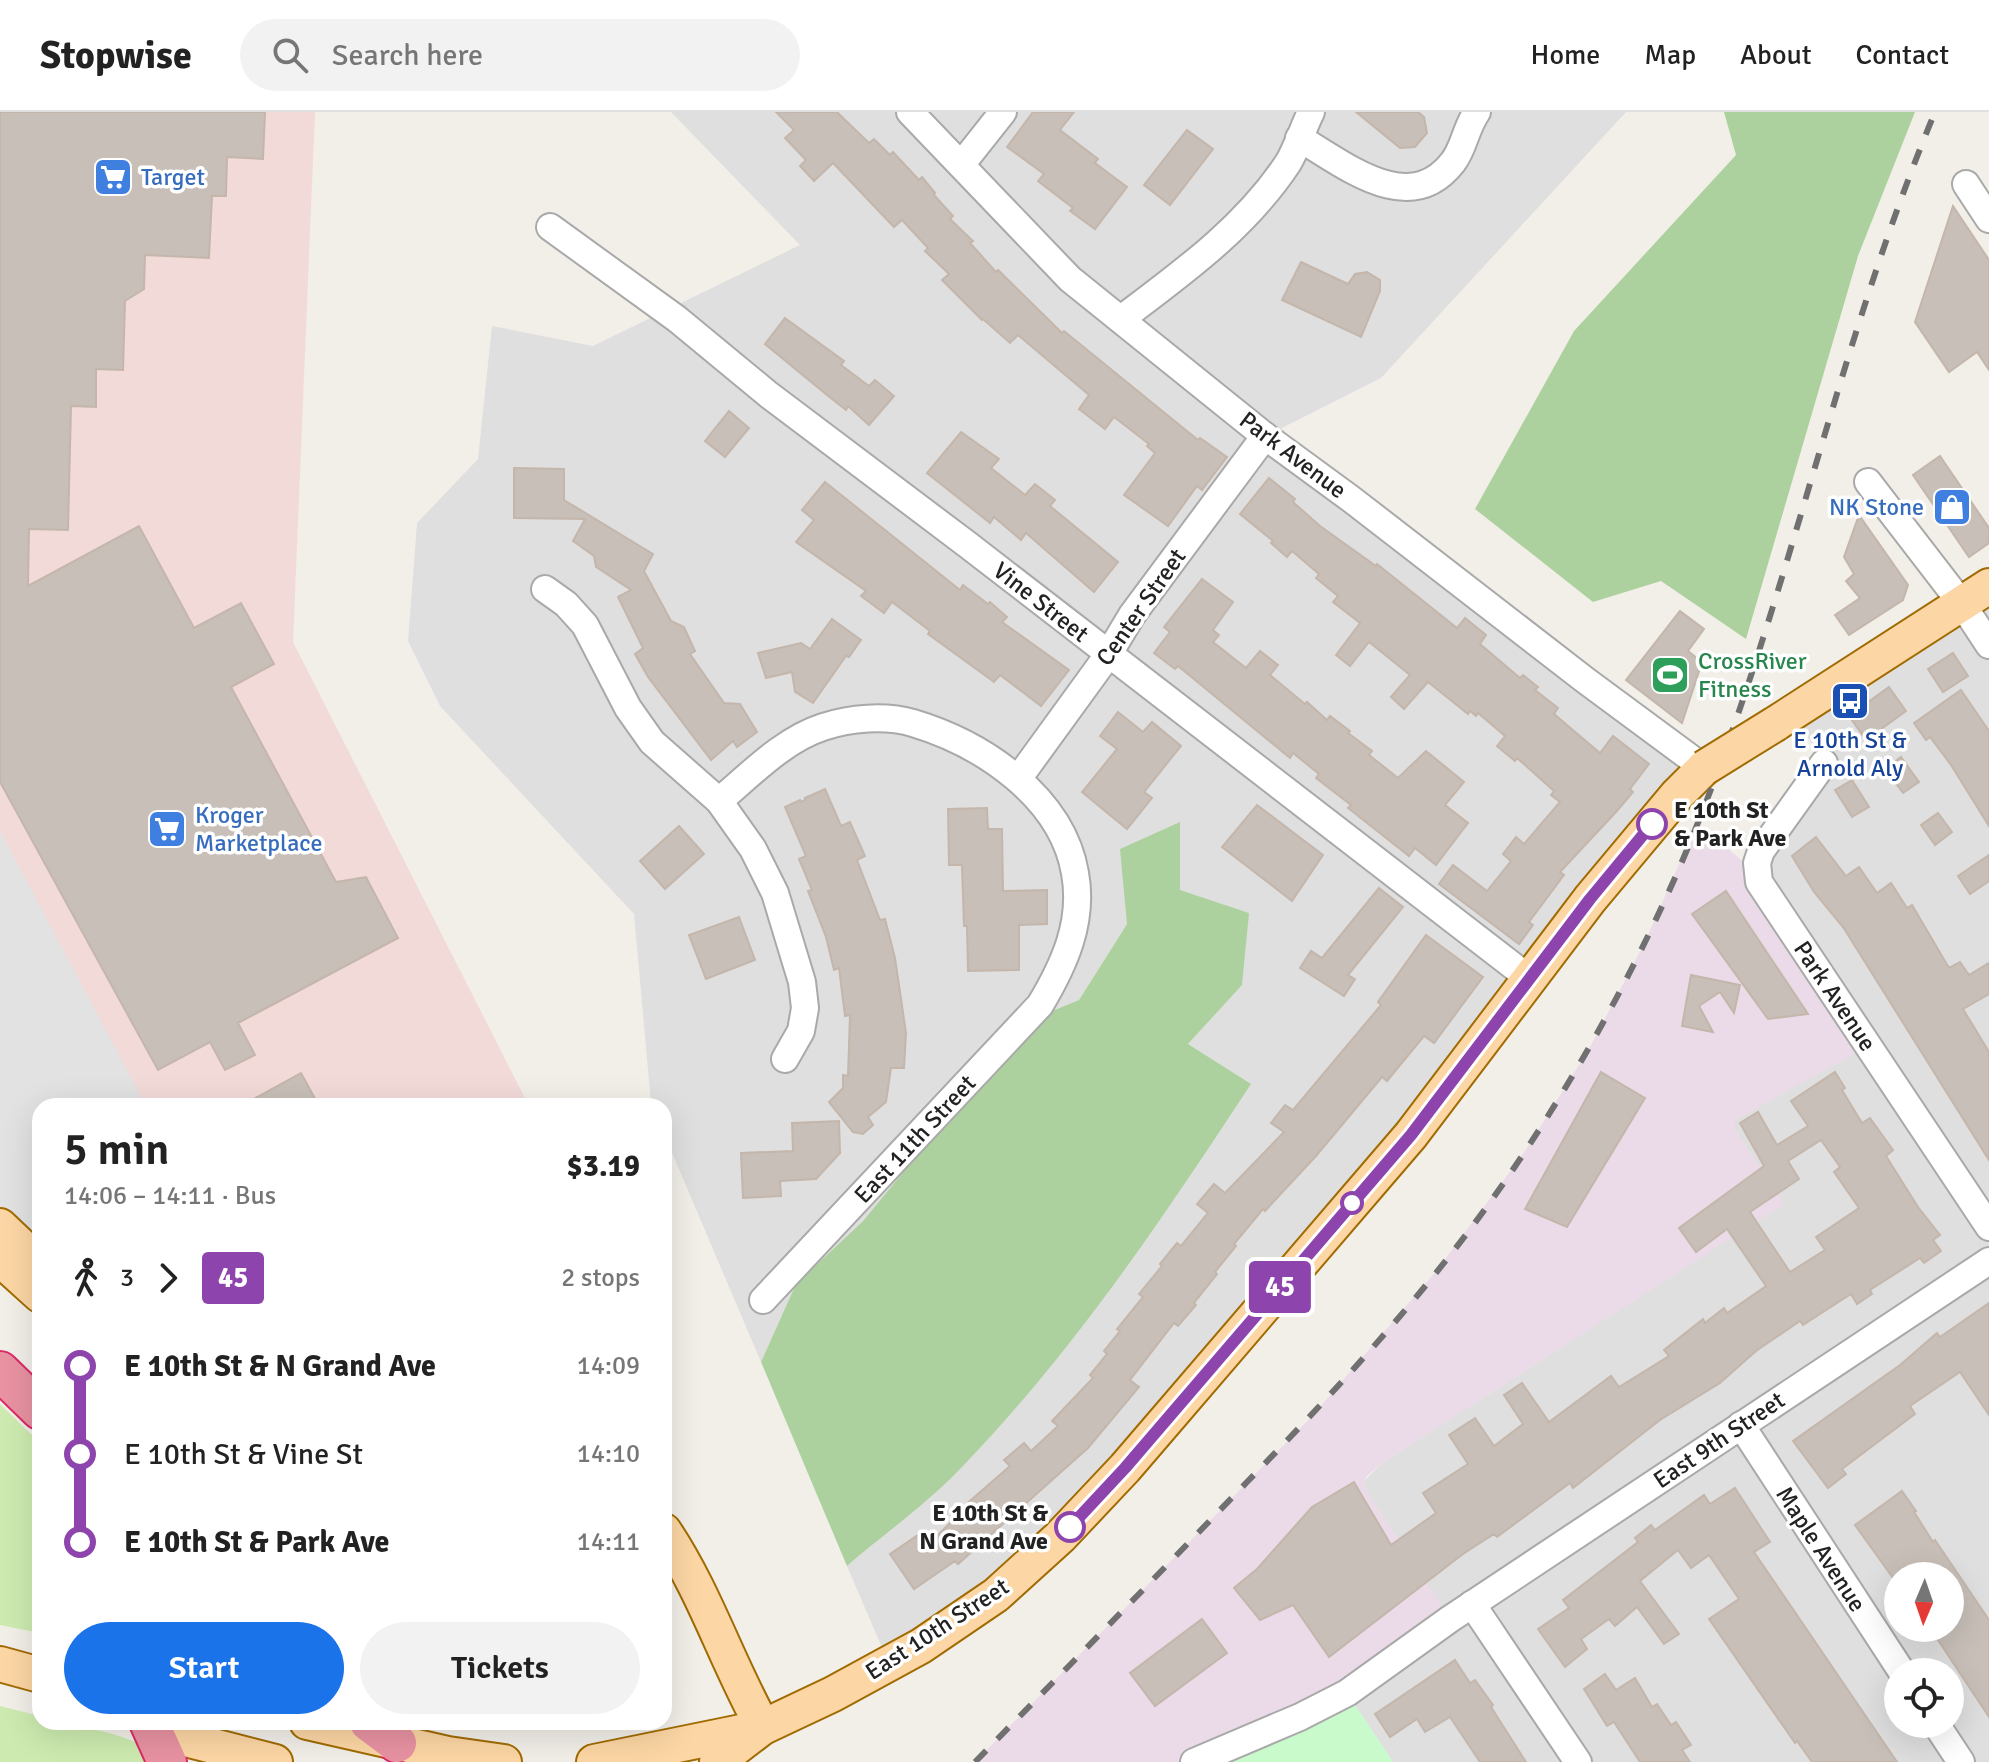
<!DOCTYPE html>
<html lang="en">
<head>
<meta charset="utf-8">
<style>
	body { margin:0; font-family:Signika,sans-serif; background:#f2f2f2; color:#222; height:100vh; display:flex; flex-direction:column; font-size:30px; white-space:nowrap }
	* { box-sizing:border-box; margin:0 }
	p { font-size:26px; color:#767676 }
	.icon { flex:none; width:44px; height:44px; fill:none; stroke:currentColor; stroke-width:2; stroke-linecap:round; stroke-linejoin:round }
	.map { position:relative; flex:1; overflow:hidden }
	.sheet { position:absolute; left:32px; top:986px; width:640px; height:632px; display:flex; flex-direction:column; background:#fff; border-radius:24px; box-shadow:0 8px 32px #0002 }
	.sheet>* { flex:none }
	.badge { padding:0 16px; border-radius:6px; font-size:28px; line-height:52px }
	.needle { width:52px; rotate:182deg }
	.fabs { position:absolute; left:1884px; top:1450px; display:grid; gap:16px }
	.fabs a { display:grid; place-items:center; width:80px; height:80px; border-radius:50%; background:#fff; box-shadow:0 8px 32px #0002; font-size:40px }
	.map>.badge { position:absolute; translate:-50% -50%; box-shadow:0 0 0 4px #fff }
	.legs { display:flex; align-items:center; gap:12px; height:88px; padding:0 32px; font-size:26px }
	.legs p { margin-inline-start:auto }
	.overview { display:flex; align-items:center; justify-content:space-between; height:136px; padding:0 32px }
	h1 { font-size:44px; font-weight:600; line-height:60px }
	.button { display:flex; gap:16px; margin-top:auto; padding:16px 32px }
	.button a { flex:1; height:92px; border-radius:48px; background:#1a73e8; color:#fff; font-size:32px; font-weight:600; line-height:92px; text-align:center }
	.button a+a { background:#f2f2f2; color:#222 }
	ul { padding:0 32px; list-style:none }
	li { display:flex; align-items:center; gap:28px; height:88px; font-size:30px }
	li i { display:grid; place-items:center; width:12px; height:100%; margin:0 10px; background:currentColor }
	li i::after { content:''; width:20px; height:20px; margin:-10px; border:6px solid; border-radius:50%; background:#fff }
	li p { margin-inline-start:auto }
	li:first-child i { background:linear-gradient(#0000 50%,currentColor 0) }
	li:last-child i { background:linear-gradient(currentColor 50%,#0000 0) }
	header { display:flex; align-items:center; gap:48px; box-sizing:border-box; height:112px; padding:0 40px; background:#fff; border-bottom:2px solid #e0e0e0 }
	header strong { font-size:38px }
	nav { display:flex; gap:44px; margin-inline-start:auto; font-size:28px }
	.search { width:560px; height:72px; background:#f2f2f2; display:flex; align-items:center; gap:20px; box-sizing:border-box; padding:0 28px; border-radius:44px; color:#767676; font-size:30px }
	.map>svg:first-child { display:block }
</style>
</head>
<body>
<header>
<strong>Stopwise</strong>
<div class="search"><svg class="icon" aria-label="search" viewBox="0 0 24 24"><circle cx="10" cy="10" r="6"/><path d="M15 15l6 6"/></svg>Search here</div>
<nav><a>Home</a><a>Map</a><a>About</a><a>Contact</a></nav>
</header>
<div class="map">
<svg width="1989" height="1650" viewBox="0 0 1989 1650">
	<rect width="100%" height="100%" fill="#f2efe9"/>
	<!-- residential -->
	<g fill="#e0dfdf" fill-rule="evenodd">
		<path d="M671,0H1626L1381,266L1266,324L1704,656L1125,1356L889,1552L847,1454L961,1356L1250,972L1188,932L1241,873L1127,812L1079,888L1028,910L863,1109L796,1172L761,1250L664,1022V994H652L651,991L634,802L440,594L408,529L417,411L478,347L492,214L593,234L800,133Z"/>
		<path d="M1989,474V1650H1393L1347,1581L1449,1507L1367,1380L1363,1370L1382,1351L1783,1092L1735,1018V1008L1757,761L1824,652L1793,601ZM1898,1464H1950V1516H1898ZM1898,1560H1950V1612H1898Z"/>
	</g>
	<!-- commercial -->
	<path fill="#f2dad9" d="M0,0H315L293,530L529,994H40L0,1114Z"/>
	<!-- industrial -->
	<path fill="#ebdbe8" d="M1697,711L1757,761L1868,934L1735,1008V1018L1784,1092L1382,1351L1366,1365L1364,1370L1367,1380L1450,1507L1347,1581L1194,1650H975L1313,1303L1437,1158L1523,1042L1589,937L1644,832Z"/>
	<!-- grass -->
	<g fill="#cdebb0">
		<path d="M0,1292L40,1331V1521L0,1513Z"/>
		<path d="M0,1594L40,1604V1610C61,1610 134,1622 147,1638C150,1642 151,1646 153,1650H0Z"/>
	</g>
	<!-- forest -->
	<g fill="#add19e">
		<path d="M1724,0H1915L1858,144L1746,527L1661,469L1593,490L1475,397L1574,219L1736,43Z"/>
		<path d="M1180,710V778L1249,801L1242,873L1188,932L1251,972C1163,1106 1074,1239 962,1355C928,1391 885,1421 847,1454L761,1250L796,1172L863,1109L1028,909L1079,888L1127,812L1120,737Z"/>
	</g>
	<!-- park -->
	<path fill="#c8facc" d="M1347,1581L1393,1650H1194Z"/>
	<!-- parking -->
	<path fill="#e2e2e2" d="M0,719L146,994H40V1130L24,1119L0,1096Z"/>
	<!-- building -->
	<g fill="#c7bfb8" stroke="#c4b6ab" stroke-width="2" fill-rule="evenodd">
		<path d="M0,0H265L263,47L227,45L226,84H212L209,146L145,143L144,177L125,189L123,258L96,257V295L71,294L68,418L29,417L28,474L139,414L194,516L241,491L274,552L231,575L336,770L366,765L398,826L238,911L255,943L225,958L210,930L158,958L0,670Z"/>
		<path d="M776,0H837L869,31L874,27L890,43L893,40L919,68L922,65L935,81L934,83L953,104L950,107L973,129L970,131L996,160L998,158L1062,221L1064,219L1198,328L1200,326L1227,345L1202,378L1197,374L1168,414L1124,383L1155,341L1147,334L1149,332L1114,305L1105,317L1079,297L1089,283L1018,223L1010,231L983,207L982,208L942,168L949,162L925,139L928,136L902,108L894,115L833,51L814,69L800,54L806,48L785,26L794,18Z"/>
		<path d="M1033,0H1074L1060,18L1098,47L1095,51L1127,75L1095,117L1070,99L1073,96L1038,69L1044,62L1007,35Z"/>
		<path d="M1356,0H1418L1424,5L1427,21L1415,35L1400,36Z"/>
		<path d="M1187,18L1213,37L1170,93L1144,73Z"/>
		<path d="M1953,94L1989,148V258L1977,240L1949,260L1915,210Z"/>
		<path d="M1301,150L1348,172L1355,162L1367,160L1380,168V179L1361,225L1282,188Z"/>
		<path d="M785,206L844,249L841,253L869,274L875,268L894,284L869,313L848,294L846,298L827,283L765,232Z"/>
		<path d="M729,299L749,316L725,345L705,329Z"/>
		<path d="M961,320L999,347L991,356L1025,383L1035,372L1055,388L1050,394L1118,450L1094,480L1026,421L1021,428L994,405L990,411L927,361Z"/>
		<path d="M1940,344L1989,416V431L1969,445L1913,363Z"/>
		<path d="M514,356L564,357V388L653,442L644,459L671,509L684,515L695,539L690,542L724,591L740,592L757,620L737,635L733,629L711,648L648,565L635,542L643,536L618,485L631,478L596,455L594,444L573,429L585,407L514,406Z"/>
		<path d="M1269,366L1295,387L1293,390L1320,414L1376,454L1377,452L1457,516L1465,506L1486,523L1480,532L1520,566L1523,563L1538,575L1535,578L1558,596L1554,602L1600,641L1613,624L1649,652L1630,677L1633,680L1616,700L1560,760L1564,763L1529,810L1533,813L1519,832L1439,772L1453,753L1487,779L1511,749L1503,742L1516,725L1524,732L1560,690L1551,683L1554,679L1517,646L1515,649L1497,634L1505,624L1478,601L1476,604L1470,599L1468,602L1428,570L1404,597L1391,585L1410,563L1369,530L1350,554L1336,543L1360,511L1333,490L1338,484L1316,466L1319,462L1292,439L1287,445L1271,431L1273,429L1240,402Z"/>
		<path d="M825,370L960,478L963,473L988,492L990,490L1007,505L1002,510L1069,558L1041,594L1000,563L994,570L928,522L930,519L892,490L884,501L861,484L866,479L796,430L814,408L802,398Z"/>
		<path d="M1859,403L1908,473L1903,488L1849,523L1835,503L1860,486L1846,469L1854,462L1844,445Z"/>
		<path d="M1202,467L1233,490L1213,518L1219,523L1213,530L1246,556L1260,539L1278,553L1270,563L1305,592L1307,590L1327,608L1330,604L1350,619L1348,621L1372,639L1369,643L1398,666L1426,639L1464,670L1445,693L1468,711L1436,753L1415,736L1409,744L1348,696L1351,693L1316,666L1319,662L1293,641L1290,646L1178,554L1175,557L1154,541L1170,520L1164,515Z"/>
		<path d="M1680,499L1704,517L1688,539L1702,550L1682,611L1626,568Z"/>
		<path d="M832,507L861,528L849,545L846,544L813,591L795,580L792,560L766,566L758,541L801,531L810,537Z"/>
		<path d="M1953,541L1968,564L1943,580L1928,557Z"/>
		<path d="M1889,575L1906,599L1866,628L1849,604Z"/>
		<path d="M1961,578L1989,619V714L1951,653L1930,625L1926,628L1914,611Z"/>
		<path d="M1118,600L1143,620L1152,610L1181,634L1144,680L1152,686L1127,717L1082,680L1117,637L1100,624Z"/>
		<path d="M1901,645L1919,670L1903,681L1885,657Z"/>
		<path d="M1852,668L1869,695L1852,705L1835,678Z"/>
		<path d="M825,677L841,714L850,710L865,744L857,748L880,808L885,807L895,846L906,921L904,956H891L886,990L868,1005L873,1013L863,1022L853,1020L829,990L843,976V963L848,964L850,903L845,904L839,856L834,858L826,825L808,779L812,778L799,747L806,744L785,695L800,688L801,690L805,688V686Z"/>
		<path d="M1257,693L1323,743L1292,789L1222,735Z"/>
		<path d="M987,696L988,717H1002L1003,779L1047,778V812L1019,813V858L968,859L967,814H964L962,753H949L948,697Z"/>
		<path d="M1938,701L1952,720L1935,733L1921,713Z"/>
		<path d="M679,714L704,742L665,777L640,749Z"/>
		<path d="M1816,725L1846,764L1859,755L1877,781L1891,771L1907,796L1912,793L1949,856L1960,850L1969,863L1989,851V882L1963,897L1989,940V1048L1843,815L1814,780L1792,744Z"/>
		<path d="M1989,743V769L1970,782L1958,764Z"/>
		<path d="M1379,776L1403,795L1348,863L1355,867L1344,884L1300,856L1311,839L1322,846Z"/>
		<path d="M1726,779L1808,902L1768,907L1692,802Z"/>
		<path d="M739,805L755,848L706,867L689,823Z"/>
		<path d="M1426,823L1483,865L1434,931L1424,924L1387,969L1382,965L1316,1044L1265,1099L1263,1097L1234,1132L1236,1134L1215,1160L1217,1162L1194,1191L1196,1193L1178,1214L1174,1211L1130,1268L1139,1275L1088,1336L958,1452L955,1449L914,1477L890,1442L918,1423L926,1435L958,1403L956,1401L1010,1354L1004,1348L1024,1331L1031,1339L1058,1314L1052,1309L1093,1266L1090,1263L1107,1242L1104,1239L1120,1219L1117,1217L1143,1185L1139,1182L1162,1154L1160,1152L1177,1131L1181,1134L1208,1101L1197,1092L1214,1072L1225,1081L1284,1020L1271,1011L1285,993L1293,998L1381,893L1378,890Z"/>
		<path d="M1691,863L1740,873L1734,901L1720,880L1699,894L1713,920L1682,914Z"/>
		<path d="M1601,960L1645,986L1567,1115L1525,1097Z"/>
		<path d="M1835,960L1845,976L1842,978L1862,1011L1870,1006L1893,1038L1886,1044L1918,1095L1940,1123L1933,1128L1941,1139L1924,1151L1920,1146L1870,1178L1872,1182L1857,1192L1851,1182L1803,1213L1800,1209L1756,1239L1720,1271L1660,1308L1573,1376L1570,1371L1497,1425L1494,1422L1463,1442L1329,1545L1293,1493L1260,1508L1234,1476L1257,1457L1312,1395L1354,1370L1391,1433L1436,1401L1423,1381L1468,1352L1449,1323L1475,1306L1494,1334L1523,1312L1504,1283L1522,1271L1549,1310L1611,1264L1619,1275L1669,1244L1664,1238L1703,1207L1705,1211L1724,1196L1727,1201L1766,1174L1727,1117L1696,1140L1679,1116L1764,1054L1740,1011L1758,1000L1777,1033L1808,1014L1791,989ZM1821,1028L1840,1055L1834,1060L1859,1096L1816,1125L1825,1138L1790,1160L1750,1100L1799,1067L1788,1049Z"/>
		<path d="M301,961L319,994H241Z"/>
		<path d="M839,1009L840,1041L816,1067L780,1069L781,1084L743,1086L741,1041L793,1039L792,1011Z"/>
		<path d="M1989,1191V1303L1960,1260L1910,1294L1915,1302L1842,1357L1846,1362L1828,1376L1793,1329L1900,1253L1937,1221L1940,1225Z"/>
		<path d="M1735,1376L1770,1430L1754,1440L1897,1650H1812L1797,1629L1795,1631L1709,1507L1739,1487L1709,1443L1691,1456L1678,1438L1640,1469L1679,1522L1664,1532L1637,1495L1615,1514L1609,1507L1581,1527L1587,1537L1565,1555L1538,1517L1569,1496L1563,1488L1638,1430L1635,1426L1651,1413L1655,1418L1704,1383L1710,1392Z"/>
		<path d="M1902,1379L1916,1399L1914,1400L1933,1430L1935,1428L1989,1508V1605L1930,1516H1950V1464H1898V1473L1855,1413Z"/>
		<path d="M1202,1507L1227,1541L1155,1594L1130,1561Z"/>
		<path d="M1455,1548L1470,1571L1475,1568L1493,1593L1491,1595L1526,1650H1480L1450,1605L1425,1620L1417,1607L1390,1625L1375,1602Z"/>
		<path d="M1605,1562L1616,1578L1635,1566L1652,1595L1657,1592L1671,1613L1676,1610L1691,1633L1682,1638L1690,1650H1640L1614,1610L1607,1614L1584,1577Z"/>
	</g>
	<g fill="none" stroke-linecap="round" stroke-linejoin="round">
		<!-- minor casing -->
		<g stroke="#a9a9a9" stroke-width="30">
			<g id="minor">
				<path d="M910,0L1070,167L1265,324L1351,387L1585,568L1704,656"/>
				<path d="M1299,26C1344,52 1409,107 1453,50C1464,36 1466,15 1477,0"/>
				<path d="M961,53L1003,0"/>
				<path d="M1966,72L1989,107"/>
				<path d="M550,115L677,207L769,283L968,433L1530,867"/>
				<path d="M1121,207C1182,161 1245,116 1288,51C1297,36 1303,16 1311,0"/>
				<path d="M1868,370L1962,492L1989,533"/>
				<path d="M545,477L566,492L585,513L628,596L652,630L719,689L753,737L775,781L802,870L805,896L801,919L785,947"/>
				<path d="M1824,651L1761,739L1757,751L1759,770L1989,1115"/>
				<path d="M1018,667L1108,543L1132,503L1265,324"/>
				<path d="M719,689C750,663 783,628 823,615C850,606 885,603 913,611C983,632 1062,685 1075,761C1084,810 1064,853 1040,893L763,1188"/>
				<path d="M1741,1313L1902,1560"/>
				<path d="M1472,1492L1578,1650"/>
				<path d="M1936,1612L1961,1650"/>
				<path d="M1194,1650L1300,1605L1347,1581L1450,1507L1989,1149"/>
			</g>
		</g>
		<!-- major casing -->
		<g stroke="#a06b00" stroke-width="38">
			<g id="major">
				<path d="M1775,612L1989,474"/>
				<path d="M0,1114L40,1152"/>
				<path d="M0,1147L40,1183"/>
				<path d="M664,1419C705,1480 727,1551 763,1615"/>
				<path d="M0,1552L40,1563"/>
				<path d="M161,1610L174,1624L275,1650"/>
				<path d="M307,1610L448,1642L504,1650"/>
				<path d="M594,1650L751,1618"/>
				<path d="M717,1650L763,1615L833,1582L921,1534L996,1483L1060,1425L1125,1356L1411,1023L1590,787L1677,683L1704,656"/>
			</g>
		</g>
		<!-- highway casing -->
		<g stroke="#dc2a67" stroke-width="42">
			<g id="highway">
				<path d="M0,1259L40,1298"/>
				<path d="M149,1610L167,1650"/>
				<path d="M369,1610L397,1631"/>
			</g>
		</g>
		<!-- minor -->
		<use href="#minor" stroke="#fff" stroke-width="26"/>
		<!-- major -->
		<use href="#major" stroke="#fcd6a4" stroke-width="34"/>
		<!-- highway -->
		<use href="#highway" stroke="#e892a2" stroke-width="38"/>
		<!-- rail -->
		<path stroke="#707070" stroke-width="6" stroke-dasharray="16 16" stroke-linecap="butt" d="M975,1650C1066,1557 1157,1464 1247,1370C1347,1267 1445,1161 1524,1041C1583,952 1635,857 1678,759C1784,513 1832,247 1935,0"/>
		<!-- major-bridge casing -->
		<g stroke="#a06b00" stroke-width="38" stroke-linecap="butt">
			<path id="major-bridge" d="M1704,656L1775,612"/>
		</g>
		<!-- major-bridge -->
		<use href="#major-bridge" stroke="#fcd6a4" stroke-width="34"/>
	</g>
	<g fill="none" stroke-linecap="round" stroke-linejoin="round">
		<!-- line-1 casing -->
		<g stroke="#fff" stroke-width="18">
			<path id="line-1" d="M1070,1415L1125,1356L1411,1023L1590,787L1652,712"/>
		</g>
		<!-- line-1 -->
		<use href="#line-1" stroke="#8e44ad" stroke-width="12"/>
	</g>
	<!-- icons -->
	<defs>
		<g id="supermarket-square" transform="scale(2)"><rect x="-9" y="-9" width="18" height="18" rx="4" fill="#3f7fe0" stroke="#fff"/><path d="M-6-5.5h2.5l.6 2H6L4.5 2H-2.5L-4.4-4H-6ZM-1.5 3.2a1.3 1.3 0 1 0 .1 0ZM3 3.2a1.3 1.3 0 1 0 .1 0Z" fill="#fff"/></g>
		<g id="shop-square" transform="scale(2)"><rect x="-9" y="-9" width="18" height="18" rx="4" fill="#3f7fe0" stroke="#fff"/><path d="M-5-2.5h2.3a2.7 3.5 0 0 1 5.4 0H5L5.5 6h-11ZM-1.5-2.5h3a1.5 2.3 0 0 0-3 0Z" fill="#fff"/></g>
		<g id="stadium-square" transform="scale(2)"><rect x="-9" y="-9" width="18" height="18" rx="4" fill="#2e9e5b" stroke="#fff"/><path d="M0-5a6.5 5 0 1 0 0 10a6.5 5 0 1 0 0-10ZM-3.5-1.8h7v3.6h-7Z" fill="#fff"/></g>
		<g id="bus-square" transform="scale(2)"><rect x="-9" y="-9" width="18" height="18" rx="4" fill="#1a4fb4" stroke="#fff"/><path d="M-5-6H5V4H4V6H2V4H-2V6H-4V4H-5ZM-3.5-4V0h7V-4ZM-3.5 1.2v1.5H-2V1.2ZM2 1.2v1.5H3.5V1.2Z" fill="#fff"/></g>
	</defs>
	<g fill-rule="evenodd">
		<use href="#supermarket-square" x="113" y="65"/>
		<use href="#shop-square" x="1952" y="395"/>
		<use href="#stadium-square" x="1670" y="563"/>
		<use href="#bus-square" x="1850" y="589"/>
		<use href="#supermarket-square" x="167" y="717"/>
	</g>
	<!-- markers -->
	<g fill="#fff" stroke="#8e44ad" stroke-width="4">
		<circle cx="1652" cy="712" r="14"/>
		<circle cx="1352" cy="1091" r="10"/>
		<circle cx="1070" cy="1415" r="14"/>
	</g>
	<g text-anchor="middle" stroke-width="7" stroke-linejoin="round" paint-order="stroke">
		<!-- shop labels -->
		<g font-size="24" fill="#366cbe" stroke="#fff" text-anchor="start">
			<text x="141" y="73">Target</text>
			<text x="1924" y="403" text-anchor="end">NK Stone</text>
			<text x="195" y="711">Kroger<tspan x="195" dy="28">Marketplace</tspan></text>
		</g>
		<!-- street labels -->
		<g font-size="24" fill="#222" stroke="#fff">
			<text transform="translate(1293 343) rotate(37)" y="8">Park Avenue</text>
			<text transform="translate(1041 490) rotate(38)" y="8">Vine Street</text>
			<text transform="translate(1141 495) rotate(-55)" y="8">Center Street</text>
			<text transform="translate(1835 884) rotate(56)" y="8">Park Avenue</text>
			<text transform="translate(915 1027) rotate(-47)" y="8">East 11th Street</text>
			<text transform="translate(1719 1328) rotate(-34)" y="8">East 9th Street</text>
			<text transform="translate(1821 1437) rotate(57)" y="8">Maple Avenue</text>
			<text transform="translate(937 1517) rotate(-33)" y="8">East 10th Street</text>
		</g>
		<!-- leisure labels -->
		<g font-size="24" fill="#27864d" stroke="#fff" text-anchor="start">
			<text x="1698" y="557">CrossRiver<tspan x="1698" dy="28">Fitness</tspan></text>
		</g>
		<!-- transit labels -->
		<g font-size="24" fill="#164399" stroke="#fff">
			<text x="1850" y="636">E 10th St &amp;<tspan x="1850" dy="28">Arnold Aly</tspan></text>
		</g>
		<!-- stop labels -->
		<g font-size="24" font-weight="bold" fill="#222" stroke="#fff" text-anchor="start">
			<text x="1674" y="706">E 10th St<tspan x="1674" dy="28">&amp; Park Ave</tspan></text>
			<text x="1048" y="1409" text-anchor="end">E 10th St &amp;<tspan x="1048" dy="28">N Grand Ave</tspan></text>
		</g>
	</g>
</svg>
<div class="fabs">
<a><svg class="needle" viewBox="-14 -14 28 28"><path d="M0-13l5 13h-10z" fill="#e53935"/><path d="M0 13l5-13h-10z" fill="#767676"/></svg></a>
<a><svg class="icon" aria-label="locate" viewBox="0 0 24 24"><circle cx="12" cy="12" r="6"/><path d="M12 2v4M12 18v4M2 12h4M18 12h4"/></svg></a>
</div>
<b class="badge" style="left:1280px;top:1175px;background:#8e44ad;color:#fff">45</b>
<section class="sheet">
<div class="overview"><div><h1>5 min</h1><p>14:06 – 14:11 · Bus</p></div><b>$3.19</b></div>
<div class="legs"><svg class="icon" aria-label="walk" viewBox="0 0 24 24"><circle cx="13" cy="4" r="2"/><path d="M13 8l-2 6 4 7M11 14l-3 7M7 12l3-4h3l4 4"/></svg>3<svg class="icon" aria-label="forward" viewBox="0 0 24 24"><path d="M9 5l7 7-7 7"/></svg><b class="badge" style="background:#8e44ad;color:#fff">45</b><p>2 stops</p></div>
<ul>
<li><i style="color:#8e44ad"></i><b>E 10th St &amp; N Grand Ave</b><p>14:09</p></li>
<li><i style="color:#8e44ad"></i><span>E 10th St &amp; Vine St</span><p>14:10</p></li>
<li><i style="color:#8e44ad"></i><b>E 10th St &amp; Park Ave</b><p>14:11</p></li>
</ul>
<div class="button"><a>Start</a><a>Tickets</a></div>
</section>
</div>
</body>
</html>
